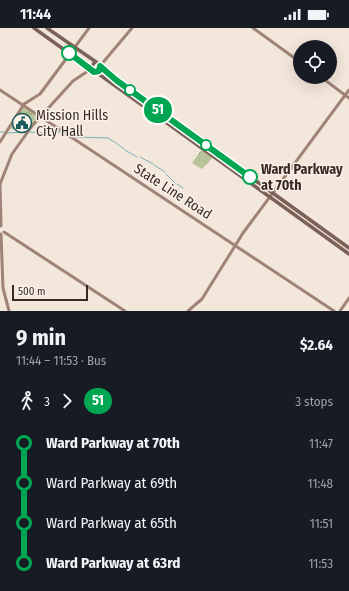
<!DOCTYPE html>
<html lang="en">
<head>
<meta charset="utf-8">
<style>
	body { margin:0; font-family:"Fira Sans Condensed",sans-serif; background:#20242c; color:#f1f3f6; height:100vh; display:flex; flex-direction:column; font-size:15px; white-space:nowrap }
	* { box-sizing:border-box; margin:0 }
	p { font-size:13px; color:#9ea1a6 }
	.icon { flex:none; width:22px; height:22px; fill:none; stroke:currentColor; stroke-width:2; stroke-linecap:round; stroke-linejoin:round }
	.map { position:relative; height:283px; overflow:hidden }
	.drawer { display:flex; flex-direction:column; background:#171b24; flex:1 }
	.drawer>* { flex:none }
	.badge { padding:0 8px; border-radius:13px; font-size:14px; line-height:26px }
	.tools { position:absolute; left:293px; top:12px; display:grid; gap:8px }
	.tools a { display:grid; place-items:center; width:44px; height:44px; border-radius:50%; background:#171b24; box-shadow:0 4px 16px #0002; font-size:20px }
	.scale { position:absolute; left:12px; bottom:10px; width:76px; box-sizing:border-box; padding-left:4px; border:2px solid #382b27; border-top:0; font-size:11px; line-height:14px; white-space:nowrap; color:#382b27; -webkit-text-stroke:3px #fbf1e8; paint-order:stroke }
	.map>.badge { position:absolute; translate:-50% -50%; box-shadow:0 0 0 2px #fff }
	.legs { display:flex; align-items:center; gap:6px; height:44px; padding:0 16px; font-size:13px }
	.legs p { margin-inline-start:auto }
	.head { display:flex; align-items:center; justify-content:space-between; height:68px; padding:0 16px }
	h1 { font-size:22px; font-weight:700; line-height:30px }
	ul { padding:0 16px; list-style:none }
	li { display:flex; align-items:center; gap:14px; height:40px; font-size:15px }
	li i { display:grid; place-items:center; width:6px; height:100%; margin:0 5px; background:currentColor }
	li i::after { content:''; width:10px; height:10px; margin:-5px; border:3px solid; border-radius:50%; background:#171b24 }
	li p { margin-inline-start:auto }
	li:first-child i { background:linear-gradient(#0000 50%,currentColor 0) }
	li:last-child i { background:linear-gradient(currentColor 50%,#0000 0) }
	.status { display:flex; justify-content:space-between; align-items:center; height:28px; padding:0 20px; background:#171b24; direction:ltr }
	.status svg { height:11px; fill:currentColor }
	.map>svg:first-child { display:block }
</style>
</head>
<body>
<div class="status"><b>11:44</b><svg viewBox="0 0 49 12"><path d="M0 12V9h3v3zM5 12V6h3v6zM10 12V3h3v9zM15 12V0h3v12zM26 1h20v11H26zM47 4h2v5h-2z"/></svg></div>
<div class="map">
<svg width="349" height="283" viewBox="0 0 349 283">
	<defs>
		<pattern id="grass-tufts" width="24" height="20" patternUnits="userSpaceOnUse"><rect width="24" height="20" fill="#b8c39a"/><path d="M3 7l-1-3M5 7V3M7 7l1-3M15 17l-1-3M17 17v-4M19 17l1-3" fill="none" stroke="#979f7e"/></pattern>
	</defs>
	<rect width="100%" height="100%" fill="#f3e6db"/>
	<!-- grass -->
	<g fill="url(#grass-tufts)">
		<path d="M23,79L39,89C30,99 24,102 10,101Z"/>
		<path d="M202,121L213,129L202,141L192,135Z"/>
	</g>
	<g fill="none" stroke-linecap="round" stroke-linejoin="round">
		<!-- stream -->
		<g stroke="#78b2b1" stroke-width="1">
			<path d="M0,104H4"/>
			<path d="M29,104L46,105L55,102L70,110"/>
			<path d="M7,105L26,104"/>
			<path d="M74,109L108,110L114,114"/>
			<path d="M115,114L124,121"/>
			<path d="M125,122L137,129"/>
			<path d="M140,129L153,136"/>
			<path d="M154,137L165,144"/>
			<path d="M166,146L175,155"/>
			<path d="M177,156L183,160"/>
		</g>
		<!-- secondary -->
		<g stroke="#a08377" stroke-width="3">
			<path d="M253,0L300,34"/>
			<path d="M100,38L132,0"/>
			<path d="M321,49L349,70"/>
			<path d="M0,62L334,283"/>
			<path d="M0,114L24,76L40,66L89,0"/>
			<path d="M1,198L0,156L12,126L32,98L73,53L91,41"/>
			<path d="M4,204L125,283"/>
			<path d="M1,206L3,260L9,283"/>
			<path d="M188,283L202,271L243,205L349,62"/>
			<path d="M340,283L349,270"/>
		</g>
		<!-- primary -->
		<g stroke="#7b6157" stroke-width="3.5">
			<path d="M34,0L91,41"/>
			<path d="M47,0L99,36L100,41L96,44L93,43L91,39L95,34"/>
			<path d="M100,38L109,47L349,220"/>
			<path d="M96,44L349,226"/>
		</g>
	</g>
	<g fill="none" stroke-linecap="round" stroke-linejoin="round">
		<!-- line-1 casing -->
		<g stroke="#fff" stroke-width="9">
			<path id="line-1" d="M69,25L94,44L99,43L100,38L116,52L250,149"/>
		</g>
		<!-- line-1 -->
		<use href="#line-1" stroke="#00a651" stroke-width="6"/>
	</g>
	<!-- icons -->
	<defs>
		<g id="civic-ring" transform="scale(1)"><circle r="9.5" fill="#fbf1e8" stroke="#1a5c5c" stroke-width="1.5"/><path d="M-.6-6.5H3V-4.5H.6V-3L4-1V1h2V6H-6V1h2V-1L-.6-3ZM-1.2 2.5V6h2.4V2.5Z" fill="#1a5c5c"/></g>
	</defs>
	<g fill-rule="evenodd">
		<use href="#civic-ring" x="22" y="95"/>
	</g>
	<!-- markers -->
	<g fill="#fff" stroke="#00a651" stroke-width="2">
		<circle cx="69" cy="25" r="7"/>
		<circle cx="130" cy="62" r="5"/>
		<circle cx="206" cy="117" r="5"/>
		<circle cx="250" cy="149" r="7"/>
	</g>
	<g text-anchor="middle" stroke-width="3" stroke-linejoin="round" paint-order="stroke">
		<!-- poi labels -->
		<g font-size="14" fill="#382b27" stroke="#fbf1e8" text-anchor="start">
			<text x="36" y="92">Mission Hills<tspan x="36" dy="16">City Hall</tspan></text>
		</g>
		<!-- stop labels -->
		<g font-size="14" font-weight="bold" fill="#382b27" stroke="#fbf1e8" text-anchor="start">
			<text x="261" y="146">Ward Parkway<tspan x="261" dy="16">at 70th</tspan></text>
		</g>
		<!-- street labels -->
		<g font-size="14" fill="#382b27" stroke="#fbf1e8">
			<text transform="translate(173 163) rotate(33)" y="5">State Line Road</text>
		</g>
	</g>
</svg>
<div class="tools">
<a><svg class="icon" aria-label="locate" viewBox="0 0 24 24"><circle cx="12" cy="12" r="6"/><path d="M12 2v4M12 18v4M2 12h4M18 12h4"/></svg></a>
</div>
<div class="scale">500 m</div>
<b class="badge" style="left:158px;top:82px;background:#00a651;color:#fff">51</b>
</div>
<section class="drawer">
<div class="head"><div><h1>9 min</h1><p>11:44 – 11:53 · Bus</p></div><b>$2.64</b></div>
<div class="legs"><svg class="icon" aria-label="walk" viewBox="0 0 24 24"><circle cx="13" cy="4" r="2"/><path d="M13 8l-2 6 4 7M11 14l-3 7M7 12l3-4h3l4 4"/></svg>3<svg class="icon" aria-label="forward" viewBox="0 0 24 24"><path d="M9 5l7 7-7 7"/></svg><b class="badge" style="background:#00a651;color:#fff">51</b><p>3 stops</p></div>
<ul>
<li><i style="color:#00a651"></i><b>Ward Parkway at 70th</b><p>11:47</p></li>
<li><i style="color:#00a651"></i><span>Ward Parkway at 69th</span><p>11:48</p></li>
<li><i style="color:#00a651"></i><span>Ward Parkway at 65th</span><p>11:51</p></li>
<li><i style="color:#00a651"></i><b>Ward Parkway at 63rd</b><p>11:53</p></li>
</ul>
</section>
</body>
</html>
